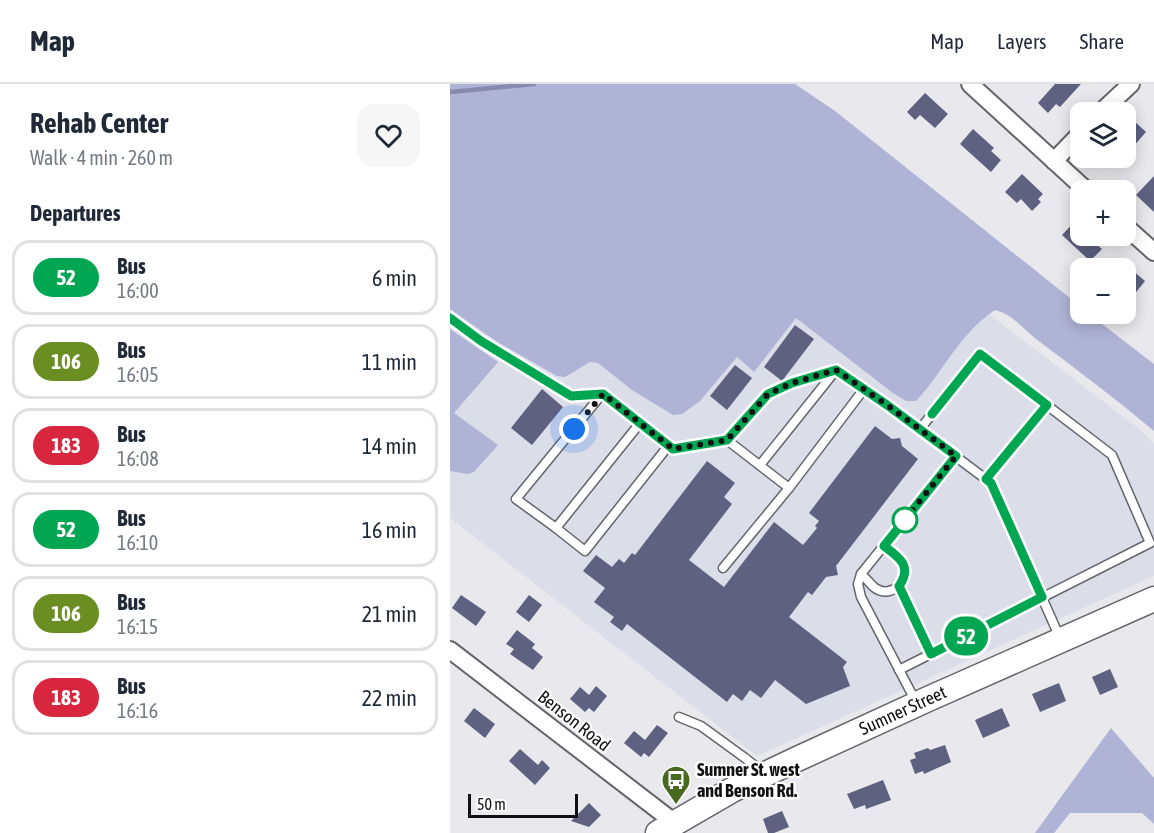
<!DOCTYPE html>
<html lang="en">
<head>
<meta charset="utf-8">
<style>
	body { margin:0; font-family:"Asap Condensed",sans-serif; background:#f6f6f7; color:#1f2937; height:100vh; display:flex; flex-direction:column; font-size:22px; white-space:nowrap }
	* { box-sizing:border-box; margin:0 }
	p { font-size:20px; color:#747a83 }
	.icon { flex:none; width:33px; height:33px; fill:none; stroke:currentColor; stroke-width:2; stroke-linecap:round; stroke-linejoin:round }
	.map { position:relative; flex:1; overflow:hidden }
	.panel { display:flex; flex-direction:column; background:#fff; width:450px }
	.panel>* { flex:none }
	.badge { padding:0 12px; border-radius:20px; font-size:21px; line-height:39px }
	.controls { position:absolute; left:620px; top:18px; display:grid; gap:12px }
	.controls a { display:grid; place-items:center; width:66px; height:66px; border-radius:12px; background:#fff; box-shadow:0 3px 15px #0003; font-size:30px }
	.scale { position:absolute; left:18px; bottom:15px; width:110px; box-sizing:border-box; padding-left:6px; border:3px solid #111113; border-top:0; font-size:16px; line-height:21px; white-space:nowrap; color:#111113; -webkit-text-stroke:4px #fff; paint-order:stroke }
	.you { position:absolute; width:30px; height:30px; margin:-15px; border:4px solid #fff; border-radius:50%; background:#1a73e8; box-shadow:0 0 0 9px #1a73e833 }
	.map>.badge { position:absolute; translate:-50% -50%; box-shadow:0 0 0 3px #fff }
	h2 { padding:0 30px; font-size:22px; line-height:54px }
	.round { display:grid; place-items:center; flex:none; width:63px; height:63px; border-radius:18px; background:#f6f6f7 }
	.summary { display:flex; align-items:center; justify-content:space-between; height:102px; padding:0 30px }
	h1 { font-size:28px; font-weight:700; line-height:45px }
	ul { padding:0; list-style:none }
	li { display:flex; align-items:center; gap:18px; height:75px; margin:0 12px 9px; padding:0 18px; border:3px solid #e0e1e3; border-radius:18px }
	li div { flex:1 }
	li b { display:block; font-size:22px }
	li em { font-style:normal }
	li .badge { min-width:66px; font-weight:700; text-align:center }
	header { display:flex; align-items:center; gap:36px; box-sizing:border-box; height:84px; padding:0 30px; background:#fff; border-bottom:2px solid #e0e1e3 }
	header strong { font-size:28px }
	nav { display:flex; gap:33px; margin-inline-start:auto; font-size:21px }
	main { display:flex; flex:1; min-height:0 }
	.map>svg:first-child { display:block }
</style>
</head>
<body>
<header>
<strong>Map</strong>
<nav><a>Map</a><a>Layers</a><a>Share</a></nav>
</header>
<main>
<section class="panel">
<div class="summary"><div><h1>Rehab Center</h1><p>Walk · 4 min · 260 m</p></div><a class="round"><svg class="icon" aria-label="heart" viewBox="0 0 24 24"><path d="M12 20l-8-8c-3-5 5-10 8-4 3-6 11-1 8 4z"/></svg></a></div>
<h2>Departures</h2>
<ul>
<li><span class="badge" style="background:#00a651;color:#fff">52</span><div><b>Bus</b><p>16:00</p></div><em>6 min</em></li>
<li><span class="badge" style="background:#6b8e23;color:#fff">106</span><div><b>Bus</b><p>16:05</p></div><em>11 min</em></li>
<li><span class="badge" style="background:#d7263d;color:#fff">183</span><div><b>Bus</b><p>16:08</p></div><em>14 min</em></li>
<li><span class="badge" style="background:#00a651;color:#fff">52</span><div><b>Bus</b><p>16:10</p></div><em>16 min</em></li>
<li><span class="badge" style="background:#6b8e23;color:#fff">106</span><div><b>Bus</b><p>16:15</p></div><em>21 min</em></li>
<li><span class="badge" style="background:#d7263d;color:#fff">183</span><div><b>Bus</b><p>16:16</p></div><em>22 min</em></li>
</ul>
</section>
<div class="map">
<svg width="704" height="749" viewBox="0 0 704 749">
	<rect width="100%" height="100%" fill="#e8e8ed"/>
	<!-- built -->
	<path fill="#dbdde9" d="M0,0H238L688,344L704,359V492L307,672L0,434Z"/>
	<!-- forest -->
	<g fill="#afb3d6">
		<path d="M0,0H345L385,27L630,222V230H639L704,280V347C666,315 626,285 586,255C572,244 562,230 545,226C508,251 495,286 466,317H456L443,309L346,234L304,288L287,273L250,317L232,330L223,331L182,306L148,279L140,278L115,293L107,292L49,259L0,225Z"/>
		<path d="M0,245L48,278L4,329L48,361L24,388L18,390L0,387Z"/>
		<path d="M661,644L704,694V740L692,729H620L604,749H585Z"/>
	</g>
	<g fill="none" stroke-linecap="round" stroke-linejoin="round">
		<!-- stream -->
		<path stroke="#878aac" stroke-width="4.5" d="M0,8L84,0"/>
	</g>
	<!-- building -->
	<g fill="#5e6180">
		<path d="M605,0H631L610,23L606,20L598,29L588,19Z"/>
		<path d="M475,9L498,30L485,44L470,31L465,36L457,28Z"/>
		<path d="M682,35L696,48L675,72V43Z"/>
		<path d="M523,45L544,64L541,67L551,76L541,88L510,60Z"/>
		<path d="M572,90L593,110L588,115L591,118L582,127L571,115L567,119L555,108Z"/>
		<path d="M704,92V128L686,111Z"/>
		<path d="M630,132V152H642L648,157L646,160L652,165L640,177L612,151Z"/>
		<path d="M675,180L695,197L683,212L675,206Z"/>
		<path d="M345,241L364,255L332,297L314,283Z"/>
		<path d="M285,281L302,294L277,326L260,312Z"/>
		<path d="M92,305L113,323L82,361L61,344Z"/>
		<path d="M425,342L442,355L450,354L452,362L468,375L386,482L388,491L376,493L362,511L358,508L339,533L397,578L393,583L400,602L356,620L325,596L311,614L300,606L292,617L283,610L277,618L177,540L172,547L160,538L164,533L144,518L155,504L133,487L146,471L162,483L169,475L174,479L182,469L185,471L257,377L285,399L274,413L282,420L239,476L274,503L324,438L353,461L367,444L365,442L369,437L359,429Z"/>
		<path d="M11,511L36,528L26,542L2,524Z"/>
		<path d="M79,511L92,521L79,538L66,528Z"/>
		<path d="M67,546L85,560L82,564L93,573L83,586L60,570L64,565L56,560Z"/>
		<path d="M660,585L668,603L650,611L642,593Z"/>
		<path d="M609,599L616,617L590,628L582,610Z"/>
		<path d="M146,602L157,612L144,628L139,624L135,628L120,615L130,603L139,611Z"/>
		<path d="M24,624L45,640L35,654L14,637Z"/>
		<path d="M552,624L560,642L533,654L525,636Z"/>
		<path d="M207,641L218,649L199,673L194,669L191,673L174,659L184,647L195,656Z"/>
		<path d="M495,661L501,678L474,690L473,687L465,690L460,676L466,674L464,669L478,664L480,666Z"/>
		<path d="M70,665L88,681L92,676L100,684L85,701L59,677Z"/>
		<path d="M433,696L441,716L416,725L415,721L404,725L397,710Z"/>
		<path d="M139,719L151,731L139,743L121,737Z"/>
		<path d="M332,727L339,743L324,749H318L313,735Z"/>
	</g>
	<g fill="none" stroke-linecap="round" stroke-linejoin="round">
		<!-- lane casing -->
		<g stroke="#646569" stroke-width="11">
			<g id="lane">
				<path d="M0,234L31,257L121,312L152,310L223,365L277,356L319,310L342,299L386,286L437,321L541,399L610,554"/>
				<path d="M152,310L66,415L106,444L190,339"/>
				<path d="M277,356L339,404"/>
				<path d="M310,381L386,286"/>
				<path d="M536,395L597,321"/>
				<path d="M106,444L135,467L219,361"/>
				<path d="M273,484L339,404L414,305"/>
				<path d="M411,490C416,494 420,500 425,504C442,516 463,494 452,477C448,471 440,467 433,462"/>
				<path d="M449,502L481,570"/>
				<path d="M449,586L700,459L662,371L530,270L470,345"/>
				<path d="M466,618L411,513L408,500L411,490L506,372"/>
				<path d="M229,633L251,642L295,674L313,688"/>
			</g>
		</g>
		<!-- street casing -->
		<g stroke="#646569" stroke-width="20">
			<g id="street">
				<path d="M520,0L636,106"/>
				<path d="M651,28L681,0"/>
				<path d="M604,77L630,50"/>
				<path d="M675,142L704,168"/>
				<path d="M0,566L225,739"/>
			</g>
		</g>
		<!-- secondary casing -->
		<g stroke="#646569" stroke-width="27">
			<g id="secondary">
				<path id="s1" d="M208,749L282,706L345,676L478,615L704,515"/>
			</g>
		</g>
		<!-- lane -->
		<use href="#lane" stroke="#fff" stroke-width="8"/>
		<!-- street -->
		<use href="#street" stroke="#fff" stroke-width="16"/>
		<!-- secondary -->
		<use href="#secondary" stroke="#fff" stroke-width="24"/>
	</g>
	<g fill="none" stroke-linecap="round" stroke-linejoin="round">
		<!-- line casing -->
		<g stroke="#fff" stroke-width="14">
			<path id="line" d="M0,234L31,257L121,312L153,310L223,365L277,356L318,310L342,299L386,286L437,321L506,372L434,462C449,473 463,482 449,502L481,570L592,513L541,399L536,395L597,321L530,270L482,330"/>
		</g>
		<!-- line -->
		<use href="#line" stroke="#00a651" stroke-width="9"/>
		<!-- walk -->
		<path stroke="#111113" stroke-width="6" stroke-dasharray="0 10.8" d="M124,345L153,310L223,365L277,356L318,310L342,299L386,286L437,321L506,372L448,444L455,436"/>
	</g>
	<!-- icons -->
	<defs>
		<g id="bus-pin" transform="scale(1.5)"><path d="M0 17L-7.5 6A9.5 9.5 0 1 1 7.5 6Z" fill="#476920" stroke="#fff"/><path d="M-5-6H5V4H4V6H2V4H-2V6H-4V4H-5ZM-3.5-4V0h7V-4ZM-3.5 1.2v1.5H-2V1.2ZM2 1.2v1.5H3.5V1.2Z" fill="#fff"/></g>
	</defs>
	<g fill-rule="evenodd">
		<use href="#bus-pin" x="226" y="696"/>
	</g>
	<!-- markers -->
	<circle fill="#fff" stroke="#00a651" stroke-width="3" cx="455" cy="436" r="12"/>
	<g text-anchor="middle" stroke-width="4.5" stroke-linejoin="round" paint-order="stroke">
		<!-- street labels -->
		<g font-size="18" fill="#111113" stroke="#fff">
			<text dy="6" stroke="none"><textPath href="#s1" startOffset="274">Sumner Street</textPath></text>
			<text transform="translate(124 637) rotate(38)" y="6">Benson Road</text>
		</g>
		<!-- poi labels -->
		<g font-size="18" font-weight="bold" fill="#111113" stroke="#fff" text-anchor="start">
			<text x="247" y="692">Sumner St. west<tspan x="247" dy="21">and Benson Rd.</tspan></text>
		</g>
	</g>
</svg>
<div class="controls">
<a><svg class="icon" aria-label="layers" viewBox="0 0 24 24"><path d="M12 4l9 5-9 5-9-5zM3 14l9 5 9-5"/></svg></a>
<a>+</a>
<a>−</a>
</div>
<div class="scale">50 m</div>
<div class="you" style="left:124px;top:345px"></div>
<b class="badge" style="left:516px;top:552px;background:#00a651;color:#fff">52</b>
</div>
</main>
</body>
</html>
